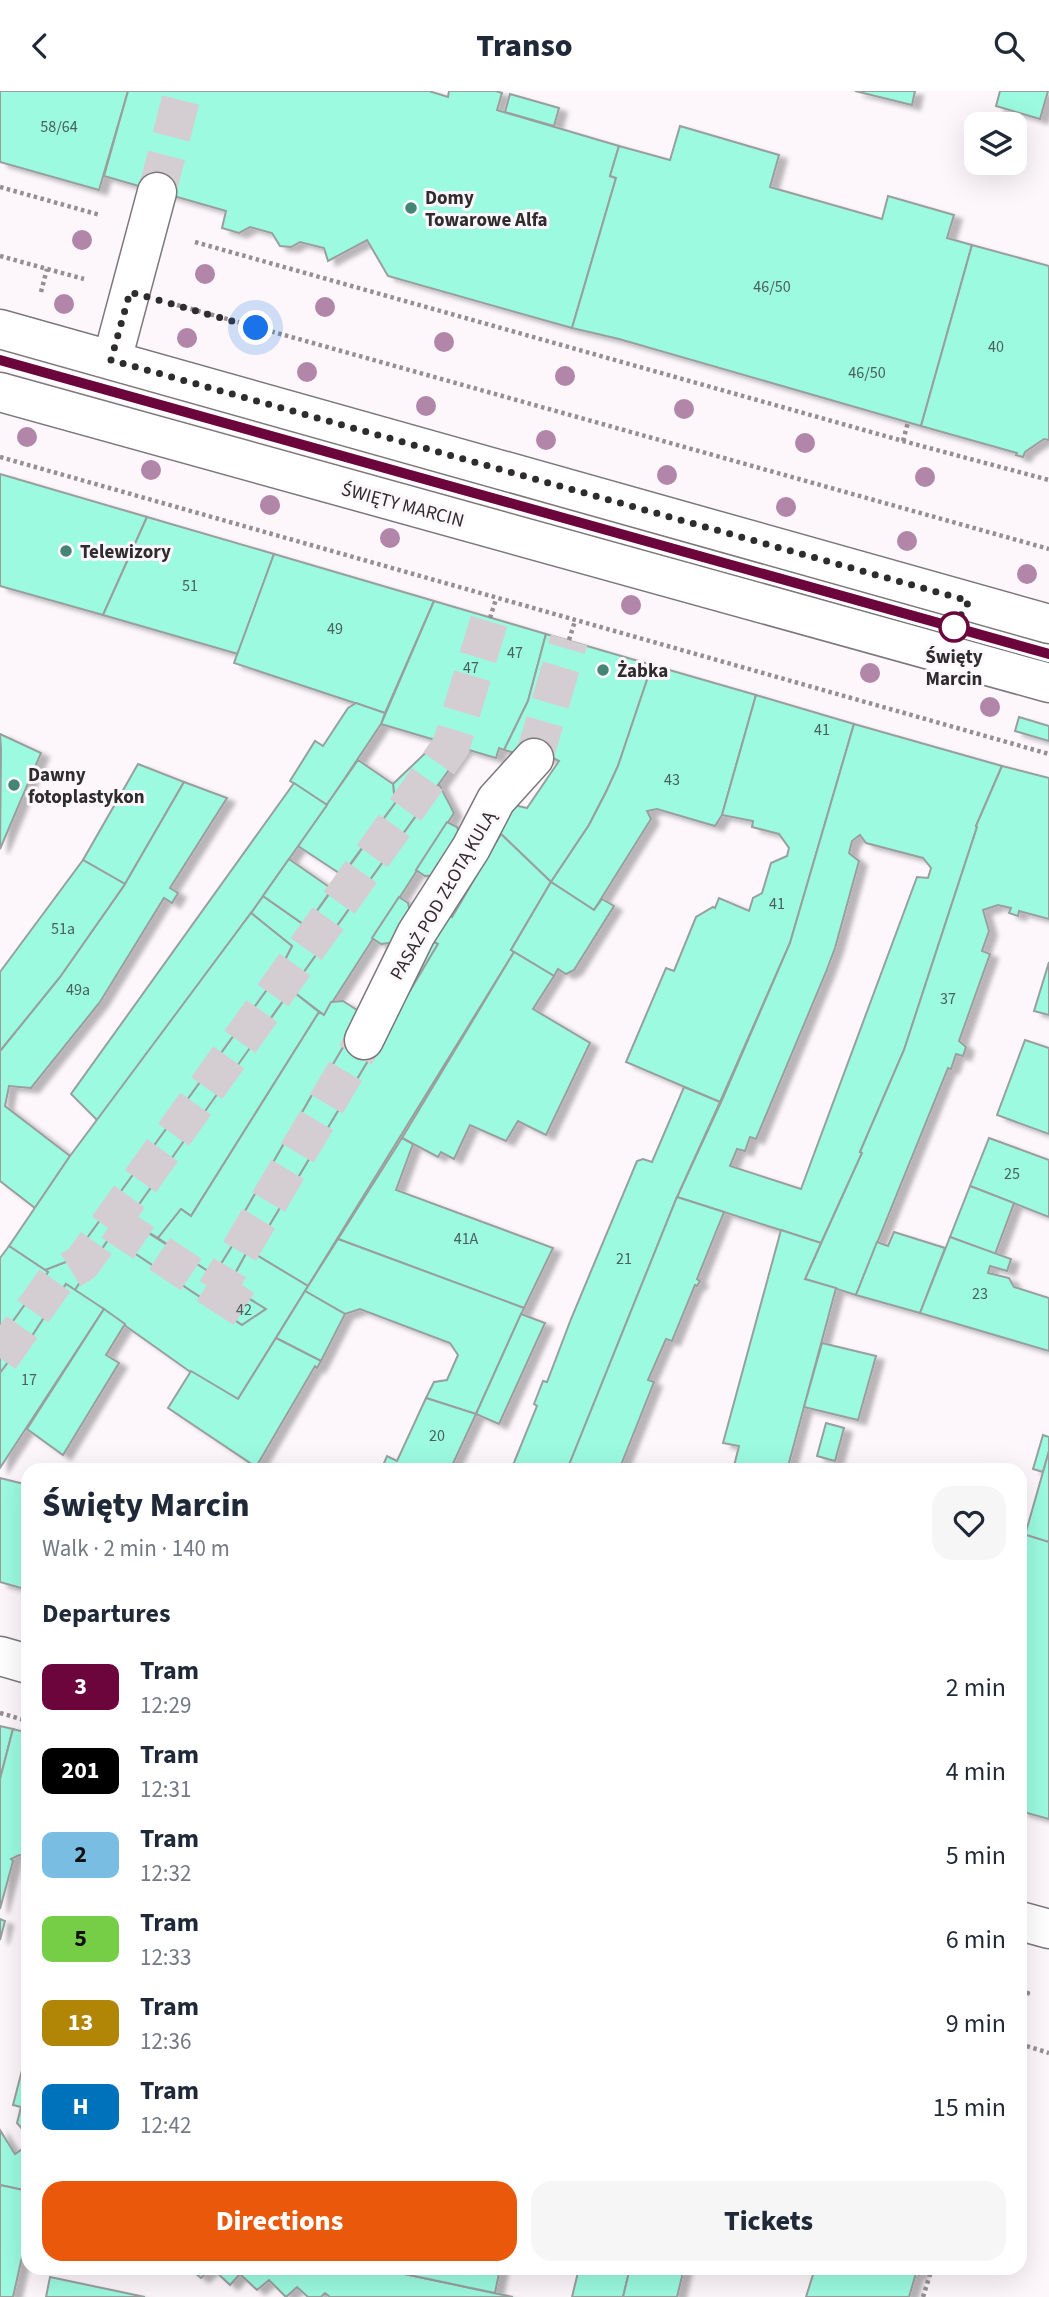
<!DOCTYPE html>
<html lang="en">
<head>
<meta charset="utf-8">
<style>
	body { margin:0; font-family:"Source Sans 3",sans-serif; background:#f6f6f7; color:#1f2937; height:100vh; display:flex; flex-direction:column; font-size:26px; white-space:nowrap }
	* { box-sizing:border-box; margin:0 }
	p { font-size:23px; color:#747a83 }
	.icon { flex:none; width:38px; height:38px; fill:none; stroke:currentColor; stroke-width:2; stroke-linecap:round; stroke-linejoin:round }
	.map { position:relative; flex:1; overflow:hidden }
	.sheet { position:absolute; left:21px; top:1372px; width:1006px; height:812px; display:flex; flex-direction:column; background:#fff; border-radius:21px; box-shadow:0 7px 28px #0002 }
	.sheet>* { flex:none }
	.badge { padding:0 14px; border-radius:10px; font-size:24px; line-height:46px }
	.fabs { position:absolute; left:964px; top:21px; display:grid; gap:14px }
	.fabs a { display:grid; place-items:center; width:63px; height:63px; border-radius:14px; background:#fff; box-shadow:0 7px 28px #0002; font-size:35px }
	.you { position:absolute; width:35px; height:35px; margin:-18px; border:5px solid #fff; border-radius:50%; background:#1a73e8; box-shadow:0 0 0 10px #1a73e833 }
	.map>.badge { position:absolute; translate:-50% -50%; box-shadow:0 0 0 4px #fff }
	h2 { padding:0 21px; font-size:26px; line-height:63px }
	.round { display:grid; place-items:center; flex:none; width:74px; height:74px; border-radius:21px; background:#f6f6f7 }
	.summary { display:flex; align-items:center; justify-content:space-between; height:119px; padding:0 21px }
	h1 { font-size:33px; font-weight:800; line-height:52px }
	.primary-button { display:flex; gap:14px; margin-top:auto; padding:14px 21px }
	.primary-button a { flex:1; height:80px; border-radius:21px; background:#ea580c; color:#fff; font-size:28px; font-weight:800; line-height:80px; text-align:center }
	.primary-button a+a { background:#f6f6f7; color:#1f2937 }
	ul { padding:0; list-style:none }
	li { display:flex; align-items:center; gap:21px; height:84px; padding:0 21px }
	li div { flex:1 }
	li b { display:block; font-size:26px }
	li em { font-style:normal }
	li .badge { min-width:77px; font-weight:700; text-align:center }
	header { display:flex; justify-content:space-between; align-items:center; height:91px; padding:0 21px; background:#fff; font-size:32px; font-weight:800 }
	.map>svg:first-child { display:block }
</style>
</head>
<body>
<header><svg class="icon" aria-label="back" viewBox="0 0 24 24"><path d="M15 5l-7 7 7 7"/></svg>Transo<svg class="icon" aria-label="search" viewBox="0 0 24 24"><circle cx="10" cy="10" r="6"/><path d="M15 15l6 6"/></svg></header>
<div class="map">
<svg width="1049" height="2206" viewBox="0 0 1049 2206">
	<defs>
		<filter id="shadow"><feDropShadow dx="8" dy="4.5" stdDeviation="2" flood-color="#0004"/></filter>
	</defs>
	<rect width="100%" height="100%" fill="#fdf7fb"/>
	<!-- building -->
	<g fill="#9cfae1" stroke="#999f9d" stroke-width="2" fill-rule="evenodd" filter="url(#shadow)">
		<path d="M0,0H128L99,99L0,71Z"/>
		<path d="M128,0H429L448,6L449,0H496L502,2L497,19L619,55L610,85L616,87L572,237L388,185L367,149L328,170L324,157L300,151L291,156L280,155L272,142L250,136L239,142L222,137L226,120L104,85Z"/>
		<path d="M855,0H915L912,14Z"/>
		<path d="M1000,0H1048L1040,28L996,15Z"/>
		<path d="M510,3L559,17L554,35L505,21Z"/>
		<path d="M680,35L779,64L770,96L882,128L888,105L954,124L947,147L972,154L921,335L619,248L572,237L616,87L610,85L619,55L670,69Z"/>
		<path d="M972,154L1049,175V349L1044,348L1025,361L1023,366L1016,364L1017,362L921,335Z"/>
		<path d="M0,383L147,426L103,524L0,495Z"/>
		<path d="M147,426L274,463L238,563L103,524Z"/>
		<path d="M274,463L434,510L385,622L234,572Z"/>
		<path d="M434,510L546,543L528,610L504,659L499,657L496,667L381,633Z"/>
		<path d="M546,543L652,574L618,675L606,701L589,734L551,791L501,743L489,736L510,713L527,717L559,670L553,667H534L504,659L528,610Z"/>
		<path d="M652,574L756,604L722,724L715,735L657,718L647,720L651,728L594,819L551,791L589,734L606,701L618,675Z"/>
		<path d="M756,604L854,633L790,852L720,1011L626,971L666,877L674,880L696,826L713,816L715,817L719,807L749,820L753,807L762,802L771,772L787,765L789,757L779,743L752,736L753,730L722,724Z"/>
		<path d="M356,612L385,622L381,633L327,714L290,690L315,650L323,655L348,617Z"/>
		<path d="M1019,626L1049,635V650L1015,640Z"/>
		<path d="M854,633L1002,675L976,735L977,736L904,959L860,1061L862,1062L821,1152L677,1106L722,1009L790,852ZM860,744L866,752L923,767L931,777L928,787L917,786L801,1098L730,1075L737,1058L745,1060L750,1046L756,1048L826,881L835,857L859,770L849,762L852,750Z"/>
		<path d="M0,643L41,662L0,758L1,658Z"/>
		<path d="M438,650L464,658L255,949H256L128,1129L208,1180L217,1179L237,1147L231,1144L317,995H320L351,942L427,847L438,853L253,1162L248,1159L231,1190L234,1198L266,1218L242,1234L110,1146L75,1199L66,1193L17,1268L12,1266L0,1282V1248L48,1181L45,1179L71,1169L276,886L292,855L251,822L263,805L306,835L395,712L393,693Z"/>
		<path d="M358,669L393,693L395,712L342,784L298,755Z"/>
		<path d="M138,673L184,691L125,793L83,769Z"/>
		<path d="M1002,675L1049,687V828L1019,820L1018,825L1009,822L1011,817L998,814L983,819L989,840L982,860L990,863L959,950L966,956L963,965L956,963L951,978L948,977L856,1204L805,1188L862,1062L860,1061L904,959L977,736L976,735Z"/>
		<path d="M184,691L227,707L170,797L178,802L172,812L164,807L100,911L31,997L9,995L5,1015L70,1065L35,1117L0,1090V960L60,886L125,793Z"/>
		<path d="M294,692L327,714L251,822L98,1030L71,1003Z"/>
		<path d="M439,693L454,722L324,924L291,899Z"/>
		<path d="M447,731L457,736L463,754L444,784L425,785L416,779Z"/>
		<path d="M501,743L551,791L511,859L514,861L308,1195L253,1162L438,853L427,847L442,820L452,826Z"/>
		<path d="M289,768L332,798L306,835L263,805Z"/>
		<path d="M83,769L125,793L60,886L0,960V881Z"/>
		<path d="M551,791L594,819L602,808L614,815L574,879L566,883L558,878L554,885L511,859Z"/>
		<path d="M399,806L408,812L412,828L398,851L381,853L372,847Z"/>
		<path d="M251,822L292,855L276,886L71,1169L45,1179L9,1155L70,1065Z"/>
		<path d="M514,861L554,885L533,918L590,952L546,1044L518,1030L506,1050L470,1034L454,1068L441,1061L438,1066L402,1047Z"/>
		<path d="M1049,871V924L1034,920Z"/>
		<path d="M291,899L319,921L191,1125L181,1118L158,1147L128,1129Z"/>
		<path d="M343,910L357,919L359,929L320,995H317L231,1144L237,1147L217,1179L208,1180L158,1147L181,1118L191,1125L319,921L324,924L331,911Z"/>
		<path d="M1025,949L1049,957V1043L997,1024Z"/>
		<path d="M684,996L720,1011L677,1106L567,1379H511L537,1315L534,1313L543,1290L547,1291L571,1228L637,1070L643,1068L652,1071Z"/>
		<path d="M402,1047L413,1053L396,1099L553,1157L524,1217L338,1148Z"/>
		<path d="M989,1047L1049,1069V1126L970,1095Z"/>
		<path d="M970,1095L1014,1112L995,1163L950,1146Z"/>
		<path d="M677,1106L724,1121L697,1188L700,1190L697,1195L695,1194L672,1250L666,1248L648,1289L654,1291L619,1379H567Z"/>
		<path d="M781,1139L821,1152L805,1188L836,1197L787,1379H733L739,1355L723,1352Z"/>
		<path d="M894,1141L945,1157L920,1222L856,1204L877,1151L888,1155Z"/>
		<path d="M110,1146L242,1234L266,1218L234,1198L231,1190L248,1159L308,1195L238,1308L189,1280L75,1199Z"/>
		<path d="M950,1146L1011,1168L1007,1180L990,1175L988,1182L1009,1187L1014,1196L1049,1207V1260L920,1222Z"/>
		<path d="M338,1148L524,1217L476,1323L426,1307L434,1291L447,1289L458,1264L450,1252L360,1218L345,1223L305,1200Z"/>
		<path d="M9,1155L48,1181L0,1248V1167Z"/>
		<path d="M66,1193L104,1218L0,1377V1282L12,1266L17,1268Z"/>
		<path d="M305,1200L345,1223L321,1270L276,1247Z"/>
		<path d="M104,1218L125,1233L106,1264L119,1272L63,1364L27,1338Z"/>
		<path d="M521,1223L545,1232L499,1333L476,1323Z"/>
		<path d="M276,1247L321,1270L317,1277L315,1275L256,1376L168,1317L191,1280L238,1308Z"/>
		<path d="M822,1252L876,1265L858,1329L804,1316Z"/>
		<path d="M426,1307L476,1323L450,1379H381L387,1365L397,1370Z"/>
		<path d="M826,1332L844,1337L835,1370L817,1365Z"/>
		<path d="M1043,1344L1049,1346V1360L1043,1381L1033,1378Z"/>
		<path d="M1049,1360V1451L1025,1444Z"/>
		<path d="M0,1387L28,1394V1499L0,1491Z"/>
		<path d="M1020,1442L1049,1451V1728L1020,1720Z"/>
		<path d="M0,1635L13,1638L0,1688Z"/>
		<path d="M13,1638L28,1642V1766L19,1764L11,1768L13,1770L0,1818V1688Z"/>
		<path d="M0,1828L5,1830L0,1849Z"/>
		<path d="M28,1956V2045L17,2032L21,2016L13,2014Z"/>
		<path d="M0,2039L15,2063L28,2054V2100L0,2094Z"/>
		<path d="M0,2094L28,2100V2139L13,2206H0Z"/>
		<path d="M189,2177H376L513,2206H330L325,2202L321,2206H308L297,2196L286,2206L269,2189L257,2199L240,2183L230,2194L212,2177L201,2187Z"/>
		<path d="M376,2177H500L495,2202Z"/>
		<path d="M579,2177H630L623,2206H572Z"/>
		<path d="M630,2177H684L677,2206H623Z"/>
		<path d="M815,2177H921L919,2184L916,2182L909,2206H806Z"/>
		<path d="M50,2186L145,2206H46Z"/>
	</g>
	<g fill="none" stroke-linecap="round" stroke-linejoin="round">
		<!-- street-tunnel -->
		<g stroke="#d4ced2" stroke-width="38" stroke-dasharray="38 19" stroke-linecap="butt">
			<path d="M157,101L183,0"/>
			<path d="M534,667L569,549"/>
			<path d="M112,1131L216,1200L364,949"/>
			<path d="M216,1200L244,1218"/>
			<path d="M0,1267L56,1188L82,1172L451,655L490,527"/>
		</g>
		<!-- street casing -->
		<g stroke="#7c777b" stroke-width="41">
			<g id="street">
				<path d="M0,238L1049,533"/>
				<path d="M112,269L157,101"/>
				<path d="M0,301L1049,592"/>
				<path d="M364,949L416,843L471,757L496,709L534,667"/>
				<path d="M0,1565L28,1573"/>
				<path d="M1020,1830L1049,1838"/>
			</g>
		</g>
		<!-- path -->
		<g stroke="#938f92" stroke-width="4.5" stroke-dasharray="3.5 3.5" stroke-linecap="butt">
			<path d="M0,96L100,124"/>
			<path d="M195,151L903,350L1049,389"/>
			<path d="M0,165L84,188"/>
			<path d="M41,201L47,178"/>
			<path d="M177,214L1049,458"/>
			<path d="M903,350L908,331"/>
			<path d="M0,366L1049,663"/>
			<path d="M490,527L496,508"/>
			<path d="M569,549L575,530"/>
			<path d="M0,1622L28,1630"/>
			<path d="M1020,1900L1028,1902L1020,1916"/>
			<path d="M1020,1953L1049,1962"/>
			<path d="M923,2206L932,2177"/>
		</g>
		<!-- street -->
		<use href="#street" stroke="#fff" stroke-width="38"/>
		<!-- tram -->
		<path stroke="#9d989b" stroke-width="2" d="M0,269L1049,563"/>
	</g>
	<!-- trees -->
	<g fill="#b186a8">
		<circle cx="82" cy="149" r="10"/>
		<circle cx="205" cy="183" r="10"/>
		<circle cx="64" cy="213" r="10"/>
		<circle cx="325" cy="216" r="10"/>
		<circle cx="187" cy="247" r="10"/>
		<circle cx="444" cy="251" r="10"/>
		<circle cx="307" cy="281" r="10"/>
		<circle cx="565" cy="285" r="10"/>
		<circle cx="426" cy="315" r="10"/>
		<circle cx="684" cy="318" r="10"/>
		<circle cx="27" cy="346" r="10"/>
		<circle cx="546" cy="349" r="10"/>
		<circle cx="805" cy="352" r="10"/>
		<circle cx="151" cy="379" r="10"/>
		<circle cx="667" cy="384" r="10"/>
		<circle cx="925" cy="386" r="10"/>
		<circle cx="270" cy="414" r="10"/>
		<circle cx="786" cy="416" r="10"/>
		<circle cx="390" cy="447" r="10"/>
		<circle cx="907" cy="450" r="10"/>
		<circle cx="1027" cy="483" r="10"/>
		<circle cx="631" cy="514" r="10"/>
		<circle cx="870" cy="582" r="10"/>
		<circle cx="990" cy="616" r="10"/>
	</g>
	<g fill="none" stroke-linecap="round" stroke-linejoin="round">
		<!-- line casing -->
		<g stroke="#fff" stroke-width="16">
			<path id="line" d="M0,269L1049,563"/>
		</g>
		<!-- line -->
		<use href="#line" stroke="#6d053d" stroke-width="10"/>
		<!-- walk -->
		<path stroke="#2e2c2d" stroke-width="7" stroke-dasharray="0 12.6" d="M256,237L130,201L111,269L969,510L954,536"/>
	</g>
	<!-- markers -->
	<g fill="#448575" stroke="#fdf7fb" stroke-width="2.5">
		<circle cx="411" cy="117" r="7"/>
		<circle cx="66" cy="460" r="7"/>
		<circle cx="603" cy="579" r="7"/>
		<circle cx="14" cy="694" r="7"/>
	</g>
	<circle fill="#fff" stroke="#6d053d" stroke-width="3.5" cx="954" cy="536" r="14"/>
	<g text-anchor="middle" stroke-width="6" stroke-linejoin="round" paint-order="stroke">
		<!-- number labels -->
		<g font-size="16" fill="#4a605a">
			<text x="59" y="41">58/64</text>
			<text x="772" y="201">46/50</text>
			<text x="996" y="261">40</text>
			<text x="867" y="287">46/50</text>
			<text x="190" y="500">51</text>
			<text x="335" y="543">49</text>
			<text x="515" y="567">47</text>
			<text x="471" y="582">47</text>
			<text x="822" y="644">41</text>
			<text x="672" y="694">43</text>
			<text x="777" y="818">41</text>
			<text x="63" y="843">51a</text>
			<text x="78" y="904">49a</text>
			<text x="948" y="913">37</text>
			<text x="1012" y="1088">25</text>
			<text x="466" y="1153">41A</text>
			<text x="624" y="1173">21</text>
			<text x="980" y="1208">23</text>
			<text x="244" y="1224">42</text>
			<text x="29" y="1294">17</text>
			<text x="437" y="1350">20</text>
		</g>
		<!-- poi labels -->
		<g font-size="19" font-weight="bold" fill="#2e2c2d" stroke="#fdf7fb" text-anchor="start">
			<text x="425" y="113">Domy<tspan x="425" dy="22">Towarowe Alfa</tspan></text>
			<text x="80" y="467">Telewizory</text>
			<text x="617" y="586">Żabka</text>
			<text x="28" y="690">Dawny<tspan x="28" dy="22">fotoplastykon</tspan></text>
		</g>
		<!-- street labels -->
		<g font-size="19" fill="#2e2c2d" stroke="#fdf7fb">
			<text transform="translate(403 413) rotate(15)" y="7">ŚWIĘTY MARCIN</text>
			<text transform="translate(442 804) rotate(-60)" y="7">PASAŻ POD ZŁOTĄ KULĄ</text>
		</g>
		<!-- stop labels -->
		<g font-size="19" font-weight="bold" fill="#2e2c2d" stroke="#fdf7fb">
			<text x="954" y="572">Święty<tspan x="954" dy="22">Marcin</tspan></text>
		</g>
	</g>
</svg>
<div class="fabs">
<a><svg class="icon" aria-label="layers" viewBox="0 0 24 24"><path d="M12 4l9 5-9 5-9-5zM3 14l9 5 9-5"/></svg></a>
</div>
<div class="you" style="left:256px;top:237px"></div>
<section class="sheet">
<div class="summary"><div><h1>Święty Marcin</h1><p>Walk · 2 min · 140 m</p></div><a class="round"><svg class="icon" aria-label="heart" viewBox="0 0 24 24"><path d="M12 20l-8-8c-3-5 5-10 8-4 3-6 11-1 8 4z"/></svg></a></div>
<h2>Departures</h2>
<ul>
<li><span class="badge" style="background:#6d053d;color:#fff">3</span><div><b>Tram</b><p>12:29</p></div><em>2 min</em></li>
<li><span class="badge" style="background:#000;color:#fff">201</span><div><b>Tram</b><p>12:31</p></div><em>4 min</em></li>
<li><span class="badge" style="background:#79bee2;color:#111">2</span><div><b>Tram</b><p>12:32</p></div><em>5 min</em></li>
<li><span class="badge" style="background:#76ce47;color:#111">5</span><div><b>Tram</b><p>12:33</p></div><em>6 min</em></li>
<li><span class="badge" style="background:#b18506;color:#fff">13</span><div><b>Tram</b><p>12:36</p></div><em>9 min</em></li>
<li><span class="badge" style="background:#0072bc;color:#fff">H</span><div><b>Tram</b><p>12:42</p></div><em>15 min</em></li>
</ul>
<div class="primary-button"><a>Directions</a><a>Tickets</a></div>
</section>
</div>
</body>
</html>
